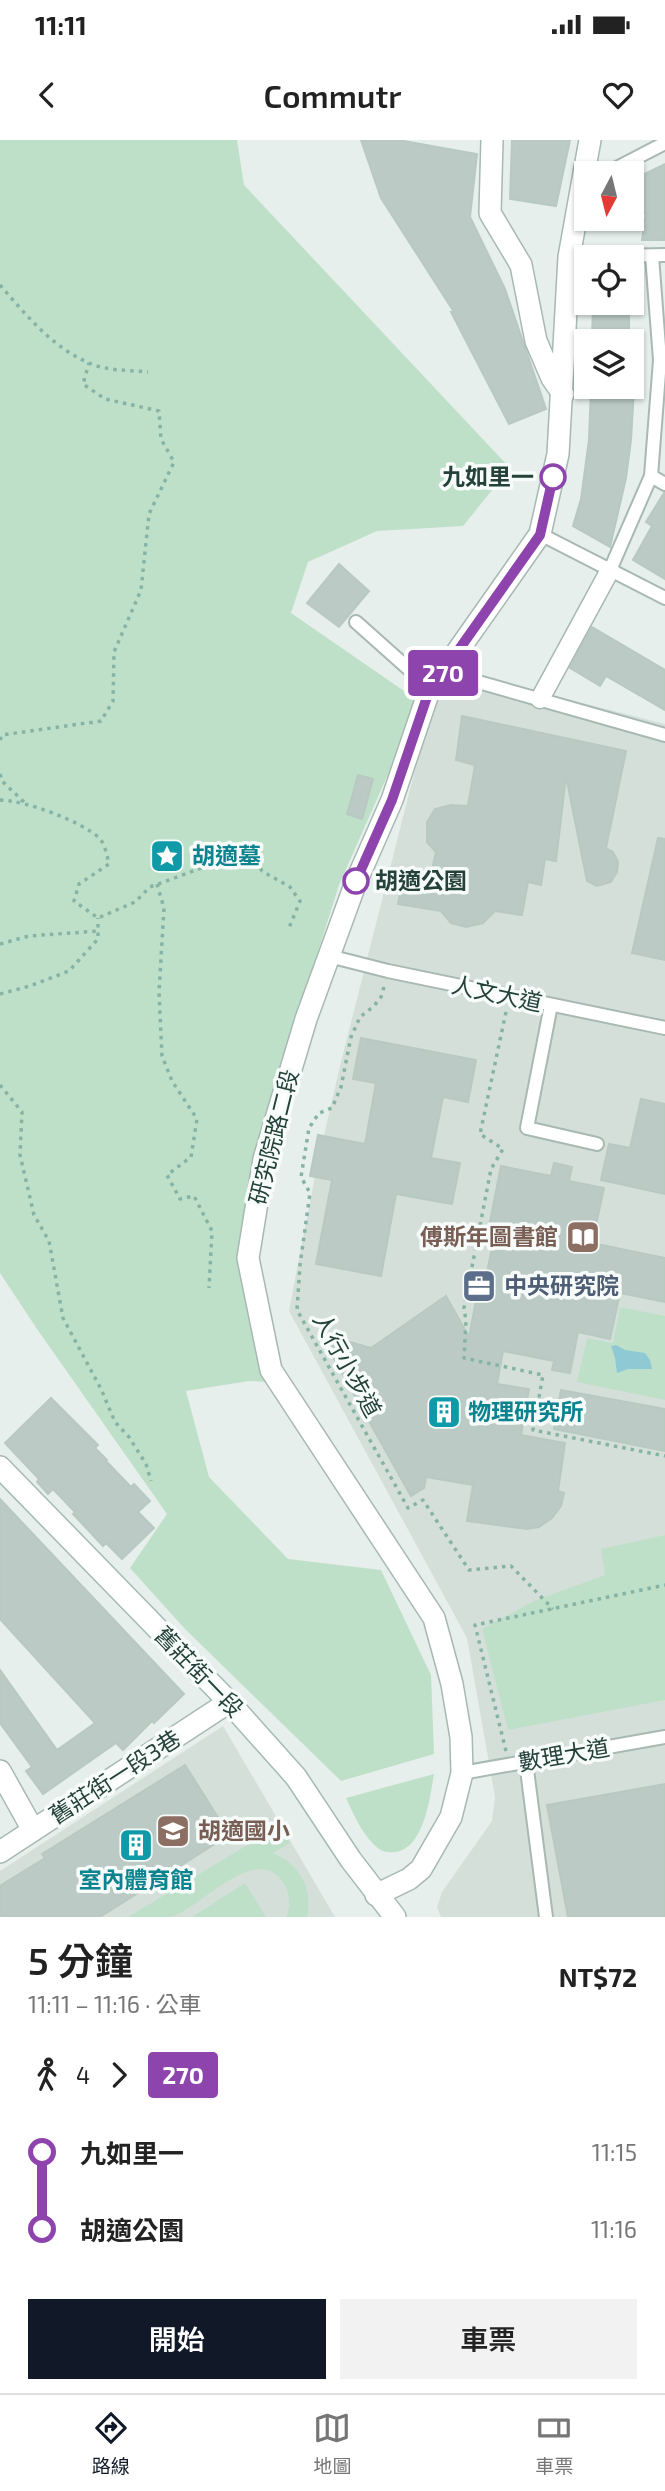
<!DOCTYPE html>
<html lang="zh-TW">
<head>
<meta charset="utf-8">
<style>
	body { margin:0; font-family:"Exo 2","Noto Sans TC",sans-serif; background:#f2f2f2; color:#222; height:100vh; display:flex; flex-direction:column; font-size:26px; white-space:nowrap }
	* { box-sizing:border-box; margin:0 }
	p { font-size:23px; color:#767676 }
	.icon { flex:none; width:38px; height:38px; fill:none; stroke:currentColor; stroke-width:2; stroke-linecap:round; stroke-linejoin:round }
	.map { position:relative; height:1777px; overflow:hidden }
	.side { display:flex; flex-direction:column; background:#fff; flex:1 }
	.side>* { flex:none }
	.badge { padding:0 14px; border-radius:5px; font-size:24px; line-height:46px }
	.needle { width:46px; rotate:187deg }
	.controls { position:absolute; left:574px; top:21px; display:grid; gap:14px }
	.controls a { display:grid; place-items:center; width:70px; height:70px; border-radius:0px; background:#fff; box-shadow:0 2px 5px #0004; font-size:35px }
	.map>.badge { position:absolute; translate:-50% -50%; box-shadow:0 0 0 4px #fff }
	.legs { display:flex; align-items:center; gap:10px; height:77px; padding:0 28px; font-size:23px }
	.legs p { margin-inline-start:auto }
	.summary { display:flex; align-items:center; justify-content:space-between; height:119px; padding:0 28px }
	h1 { font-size:38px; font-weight:600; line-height:52px }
	.primary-button { display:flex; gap:14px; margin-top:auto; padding:14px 28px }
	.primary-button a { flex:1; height:80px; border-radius:0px; background:#111827; color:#fff; font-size:28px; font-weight:600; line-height:80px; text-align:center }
	.primary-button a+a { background:#f2f2f2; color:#222 }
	ul { padding:0 28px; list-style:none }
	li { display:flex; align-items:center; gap:24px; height:77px; font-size:26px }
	li i { display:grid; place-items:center; width:10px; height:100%; margin:0 9px; background:currentColor }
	li i::after { content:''; width:18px; height:18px; margin:-9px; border:5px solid; border-radius:50%; background:#fff }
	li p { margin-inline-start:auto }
	li:first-child i { background:linear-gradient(#0000 50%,currentColor 0) }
	li:last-child i { background:linear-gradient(currentColor 50%,#0000 0) }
	.status { display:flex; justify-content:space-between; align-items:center; height:49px; padding:0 35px; background:#fff; direction:ltr }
	.status svg { height:19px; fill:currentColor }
	header { display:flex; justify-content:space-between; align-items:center; height:91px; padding:0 28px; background:#fff; font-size:32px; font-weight:600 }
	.menu { display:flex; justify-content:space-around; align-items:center; height:98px; border-top:2px solid #e0e0e0; background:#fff; font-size:19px; color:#767676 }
	.menu a { display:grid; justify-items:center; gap:4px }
	.menu .current { color:#111827 }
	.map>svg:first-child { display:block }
</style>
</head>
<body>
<div class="status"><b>11:11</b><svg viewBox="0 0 49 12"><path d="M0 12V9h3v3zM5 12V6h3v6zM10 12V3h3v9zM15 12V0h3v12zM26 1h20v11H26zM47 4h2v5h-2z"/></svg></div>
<header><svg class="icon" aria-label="back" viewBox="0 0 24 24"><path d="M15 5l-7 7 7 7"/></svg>Commutr<svg class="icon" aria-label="heart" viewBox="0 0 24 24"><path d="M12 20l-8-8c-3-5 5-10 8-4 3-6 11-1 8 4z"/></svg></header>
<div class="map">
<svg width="665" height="1777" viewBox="0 0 665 1777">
	<rect width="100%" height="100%" fill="#e6efeb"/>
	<!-- built -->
	<g fill="#d4dfda">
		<path d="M441,527L665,584V1777H441L437,1767L442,1752L492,1681L495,1657L467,1498L289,1171L317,1026L340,926Z"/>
		<path d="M223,1586L335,1777H0V1731Z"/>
	</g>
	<!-- green -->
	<g fill="#bfe0c8">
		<path d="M0,0H237L244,45L510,328L463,386L377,391L308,422L291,473L420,562L339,745L255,1011L238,1115L269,1242L249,1241L186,1251L209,1337L288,1419L381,1430L431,1535L434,1614L341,1641L185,1489L130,1428L167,1374L37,1189L0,1133Z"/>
		<path d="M620,1167L665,1176V1260L577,1242L587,1198L613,1203Z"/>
		<path d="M665,1395V1560L508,1590L482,1489L534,1461L605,1435L601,1409Z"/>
		<path d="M434,1634C430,1657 425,1702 400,1711C393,1713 385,1713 379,1709C363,1697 354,1675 346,1658Z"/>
		<path d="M279,1686L290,1703L273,1713C299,1724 314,1749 307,1777H286C290,1769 290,1759 287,1750C263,1694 201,1768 172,1777C160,1777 141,1777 128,1777Z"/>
		<path d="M245,1743L266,1777H192Z"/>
	</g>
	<!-- water -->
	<path fill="#8ec9d4" d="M616,1205L625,1210L645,1213L650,1220L652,1229H628L617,1233L615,1218L611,1206Z"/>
	<!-- building -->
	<g fill="#bbcac4" stroke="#b8c9c2" stroke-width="2">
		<path d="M361,0H398L477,14L470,77L505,149L546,269L509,284L451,172H454L381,58Z"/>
		<path d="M512,0H570L556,66L510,59Z"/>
		<path d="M665,24V100H642L646,73L632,80V40Z"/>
		<path d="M593,163H629V201H592Z"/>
		<path d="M591,247H632V252L634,249L631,300L626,338L610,407L573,386L581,359L589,300Z"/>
		<path d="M664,353H665V439L633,420L652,386L646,382Z"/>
		<path d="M339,424L369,451L339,487L307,463Z"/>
		<path d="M592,487L665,530V570L606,536L600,546L570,528Z"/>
		<path d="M462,576L626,611L606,708L613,712L618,722L617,732L611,742L597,746L587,741L566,636L556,721L545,719L541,745L528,742L522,775L495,771L483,783L466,787L451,783L441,771L398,764L405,729L431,734L436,712L427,702V682L435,669L451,665L468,666L475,625L456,620Z"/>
		<path d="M358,635L373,639L362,679L347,674Z"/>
		<path d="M658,698L665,699V820L632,813Z"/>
		<path d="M361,898L476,920L468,962L443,957L431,1018L460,1023L452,1064L396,1054L381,1136L316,1124L332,1040L310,1036L318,995L365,1004L376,943L353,939Z"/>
		<path d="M641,959L665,964V1054L601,1040L609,1004L630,1008Z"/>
		<path d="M554,1023L572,1027L569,1041L604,1048L592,1103L665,1118V1162L620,1153L610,1199L578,1192L570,1233L552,1230L554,1221L503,1211L497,1244L529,1249L521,1295L565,1303L558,1351L564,1353L561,1366L552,1378L539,1387L527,1389L467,1381L473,1345L426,1337L424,1348L411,1356L333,1217L328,1204L336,1203V1198L371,1208L446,1156L469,1197L477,1156L482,1157L497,1083L490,1082L501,1026L551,1036Z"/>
		<path d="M561,1250L665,1269V1311L554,1289Z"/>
		<path d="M51,1258L98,1305L95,1308L107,1320L106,1321L131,1347L134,1344L150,1361L138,1372L154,1388L122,1419L106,1403L103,1406L73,1374L75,1372L53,1349L48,1354L37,1342L39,1339L5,1303Z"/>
		<path d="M0,1359L184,1554L154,1583L152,1581L123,1610L116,1603L43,1654L26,1631L32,1627L0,1583V1530L57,1610L95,1583L0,1479Z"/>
		<path d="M185,1625L229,1695L100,1777H0V1746L45,1718L42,1714Z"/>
		<path d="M665,1644V1777H568L547,1665Z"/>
	</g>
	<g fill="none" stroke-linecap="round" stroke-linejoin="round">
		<!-- service casing -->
		<g stroke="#a8b8b2" stroke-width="16">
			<g id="service">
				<path d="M607,33L665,3"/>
				<path d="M569,117L665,115"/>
				<path d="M651,336L665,344"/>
				<path d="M540,394L665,458"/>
				<path d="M610,430L651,336L660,220L652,116"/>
				<path d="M356,482L430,548"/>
				<path d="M443,532L665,595"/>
				<path d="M329,816L388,831L665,888"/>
				<path d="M551,865L527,988L597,1004"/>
				<path d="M526,1622L546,1777"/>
				<path d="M462,1633L665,1597"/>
			</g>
		</g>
		<!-- pedestrian casing -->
		<g stroke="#a8b8b2" stroke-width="21">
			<path id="pedestrian" d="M540,559L610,430"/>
		</g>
		<!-- minor casing -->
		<g stroke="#a8b8b2" stroke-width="24">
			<g id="minor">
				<path d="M492,0L490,73L521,125L536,201L552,238L563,254"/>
				<path d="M0,1631L33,1690"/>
				<path d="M0,1712L229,1562"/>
				<path d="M376,1755L409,1739L421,1729L451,1677L462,1633L461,1597L452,1544L434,1478L271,1230L248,1118L264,1019L306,879L356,742L392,660L430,548L443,532L540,394L558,314L569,117L590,0"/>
			</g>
		</g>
		<!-- secondary casing -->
		<g stroke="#a4bbb3" stroke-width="24">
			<path id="secondary" d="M0,1327L229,1562L296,1637L351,1720L395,1777"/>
		</g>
		<!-- path -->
		<g stroke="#86b3a5" stroke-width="3.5" stroke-dasharray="3.5 5" stroke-linecap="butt">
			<path d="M0,145C26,175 52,207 89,223C107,231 128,230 148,232"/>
			<path d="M0,600L2,595L101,581L113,561L114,512L141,450L149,374L174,322L161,299L159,271L105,259L83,244L89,223"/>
			<path d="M0,634L2,641L26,664"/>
			<path d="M0,660C23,660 82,681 99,698C105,703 107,716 109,724L79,744L74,761L98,778L135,762L150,747L250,710L262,731L290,747L300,761L289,788"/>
			<path d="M157,744L164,768L159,852L162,916L172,941L197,979L191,1017L167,1035L180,1059L194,1056L212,1091L209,1148"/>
			<path d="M0,804L29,796L98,791"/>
			<path d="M384,847L381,857L374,866L360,877L351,897L341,947L332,968L319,973L309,988L301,1037L310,1053L300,1125L297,1170L408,1368L423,1360L469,1430L511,1426L553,1469"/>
			<path d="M0,854L30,846L69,831L98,799V778"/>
			<path d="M506,872L480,994L503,1009L491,1029L464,1168L466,1181L464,1218L543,1235L533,1290L665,1316"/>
			<path d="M0,945L22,972L20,1015L34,1075L49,1101L63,1178L101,1249L115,1282L129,1297L146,1324L151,1341"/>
			<path d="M506,1611L475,1485L665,1445"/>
		</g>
		<!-- service -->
		<use href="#service" stroke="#fff" stroke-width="12"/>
		<!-- pedestrian -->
		<use href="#pedestrian" stroke="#fff" stroke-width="18"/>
		<!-- minor -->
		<use href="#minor" stroke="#fff" stroke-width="21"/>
		<!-- secondary -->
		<use href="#secondary" stroke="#fff" stroke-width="21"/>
	</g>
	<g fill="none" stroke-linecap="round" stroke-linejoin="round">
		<!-- line-1 casing -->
		<g stroke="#fff" stroke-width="16">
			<path id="line-1" d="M356,741L392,660L430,548L443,532L540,395L553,337"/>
		</g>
		<!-- line-1 -->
		<use href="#line-1" stroke="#8e44ad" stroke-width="10"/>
	</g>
	<!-- icons -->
	<defs>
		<g id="sight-square" transform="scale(1.75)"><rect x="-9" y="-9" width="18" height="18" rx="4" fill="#0f9aa8" stroke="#f7fbf9"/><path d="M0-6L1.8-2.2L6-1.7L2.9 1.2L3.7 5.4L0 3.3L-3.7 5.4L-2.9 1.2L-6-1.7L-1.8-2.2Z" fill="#fff"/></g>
		<g id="library-square" transform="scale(1.75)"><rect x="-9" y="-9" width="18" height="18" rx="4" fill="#8d6e63" stroke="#f7fbf9"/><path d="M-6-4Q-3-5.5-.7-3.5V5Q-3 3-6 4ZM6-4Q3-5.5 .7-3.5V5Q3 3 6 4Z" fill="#fff"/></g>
		<g id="office-square" transform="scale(1.75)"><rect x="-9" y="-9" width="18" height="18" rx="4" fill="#5c6f8a" stroke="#f7fbf9"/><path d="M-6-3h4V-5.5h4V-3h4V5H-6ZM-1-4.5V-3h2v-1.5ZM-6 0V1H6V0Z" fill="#fff"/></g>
		<g id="building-square" transform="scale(1.75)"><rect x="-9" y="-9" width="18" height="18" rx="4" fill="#0f9aa8" stroke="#f7fbf9"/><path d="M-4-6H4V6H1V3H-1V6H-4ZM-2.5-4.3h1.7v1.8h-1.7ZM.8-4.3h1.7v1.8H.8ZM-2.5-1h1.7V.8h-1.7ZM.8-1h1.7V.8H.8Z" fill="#fff"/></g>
		<g id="school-square" transform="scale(1.75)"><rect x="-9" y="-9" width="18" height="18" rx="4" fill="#8d6e63" stroke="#f7fbf9"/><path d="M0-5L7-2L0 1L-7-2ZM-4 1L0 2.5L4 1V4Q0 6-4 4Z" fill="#fff"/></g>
	</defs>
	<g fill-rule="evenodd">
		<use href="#sight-square" x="167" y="716"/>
		<use href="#library-square" x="583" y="1097"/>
		<use href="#office-square" x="479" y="1146"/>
		<use href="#building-square" x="444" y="1272"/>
		<use href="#school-square" x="173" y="1691"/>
		<use href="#building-square" x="136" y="1705"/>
	</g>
	<!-- markers -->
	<g fill="#fff" stroke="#8e44ad" stroke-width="3.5">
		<circle cx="553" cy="337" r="12"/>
		<circle cx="356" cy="741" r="12"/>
	</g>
	<g text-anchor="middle" stroke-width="7" stroke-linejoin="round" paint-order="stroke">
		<!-- stop labels -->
		<g font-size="23" font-weight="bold" fill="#24423a" stroke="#f7fbf9" text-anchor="end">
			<text x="534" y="345">九如里一</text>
			<text x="375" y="749" text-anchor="start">胡適公園</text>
		</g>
		<!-- culture labels -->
		<g font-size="23" font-weight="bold" fill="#0d838f" stroke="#f7fbf9" text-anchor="start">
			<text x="192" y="724">胡適墓</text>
			<text x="468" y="1280">物理研究所</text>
			<text x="136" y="1748" text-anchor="middle">室內體育館</text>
		</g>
		<!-- street labels -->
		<g font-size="23" fill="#24423a" stroke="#f7fbf9">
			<text transform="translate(497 854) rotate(12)" y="8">人文大道</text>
			<text transform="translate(274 997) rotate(-76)" y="8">研究院路二段</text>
			<text transform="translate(347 1225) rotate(61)" y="8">人行小步道</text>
			<text transform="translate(199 1532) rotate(46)" y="8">舊莊街一段</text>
			<text transform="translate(564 1615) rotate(-10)" y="8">數理大道</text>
			<text transform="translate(115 1637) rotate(-33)" y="8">舊莊街一段3巷</text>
		</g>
		<!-- education labels -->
		<g font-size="23" font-weight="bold" fill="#785e54" stroke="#f7fbf9" text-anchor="end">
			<text x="558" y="1105">傅斯年圖書館</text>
			<text x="198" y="1699" text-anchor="start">胡適國小</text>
		</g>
		<!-- service labels -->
		<g font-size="23" font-weight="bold" fill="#4e5e75" stroke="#f7fbf9" text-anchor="start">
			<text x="504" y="1154">中央研究院</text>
		</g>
	</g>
</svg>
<div class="controls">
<a><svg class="needle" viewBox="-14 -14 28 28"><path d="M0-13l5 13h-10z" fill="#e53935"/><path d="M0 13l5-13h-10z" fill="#767676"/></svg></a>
<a><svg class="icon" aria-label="locate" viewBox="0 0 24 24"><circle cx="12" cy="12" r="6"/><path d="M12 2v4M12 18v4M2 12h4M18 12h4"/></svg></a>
<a><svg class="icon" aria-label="layers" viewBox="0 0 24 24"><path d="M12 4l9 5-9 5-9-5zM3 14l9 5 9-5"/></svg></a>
</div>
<b class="badge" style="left:443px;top:533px;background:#8e44ad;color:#fff">270</b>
</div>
<section class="side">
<div class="summary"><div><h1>5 分鐘</h1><p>11:11 – 11:16 · 公車</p></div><b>NT$72</b></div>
<div class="legs"><svg class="icon" aria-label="walk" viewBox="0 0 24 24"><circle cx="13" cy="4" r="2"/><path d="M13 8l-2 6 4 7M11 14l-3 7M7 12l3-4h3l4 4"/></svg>4<svg class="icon" aria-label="forward" viewBox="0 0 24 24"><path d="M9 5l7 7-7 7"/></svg><b class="badge" style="background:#8e44ad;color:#fff">270</b></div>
<ul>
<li><i style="color:#8e44ad"></i><b>九如里一</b><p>11:15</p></li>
<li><i style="color:#8e44ad"></i><b>胡適公園</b><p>11:16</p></li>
</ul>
<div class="primary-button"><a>開始</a><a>車票</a></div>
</section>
<nav class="menu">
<a class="current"><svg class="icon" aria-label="directions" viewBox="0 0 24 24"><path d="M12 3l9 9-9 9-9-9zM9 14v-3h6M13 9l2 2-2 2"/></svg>路線</a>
<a><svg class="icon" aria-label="map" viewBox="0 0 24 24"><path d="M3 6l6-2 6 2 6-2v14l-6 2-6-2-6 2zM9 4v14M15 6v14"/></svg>地圖</a>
<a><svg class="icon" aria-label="tickets" viewBox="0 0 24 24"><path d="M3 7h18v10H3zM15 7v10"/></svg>車票</a>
</nav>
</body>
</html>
